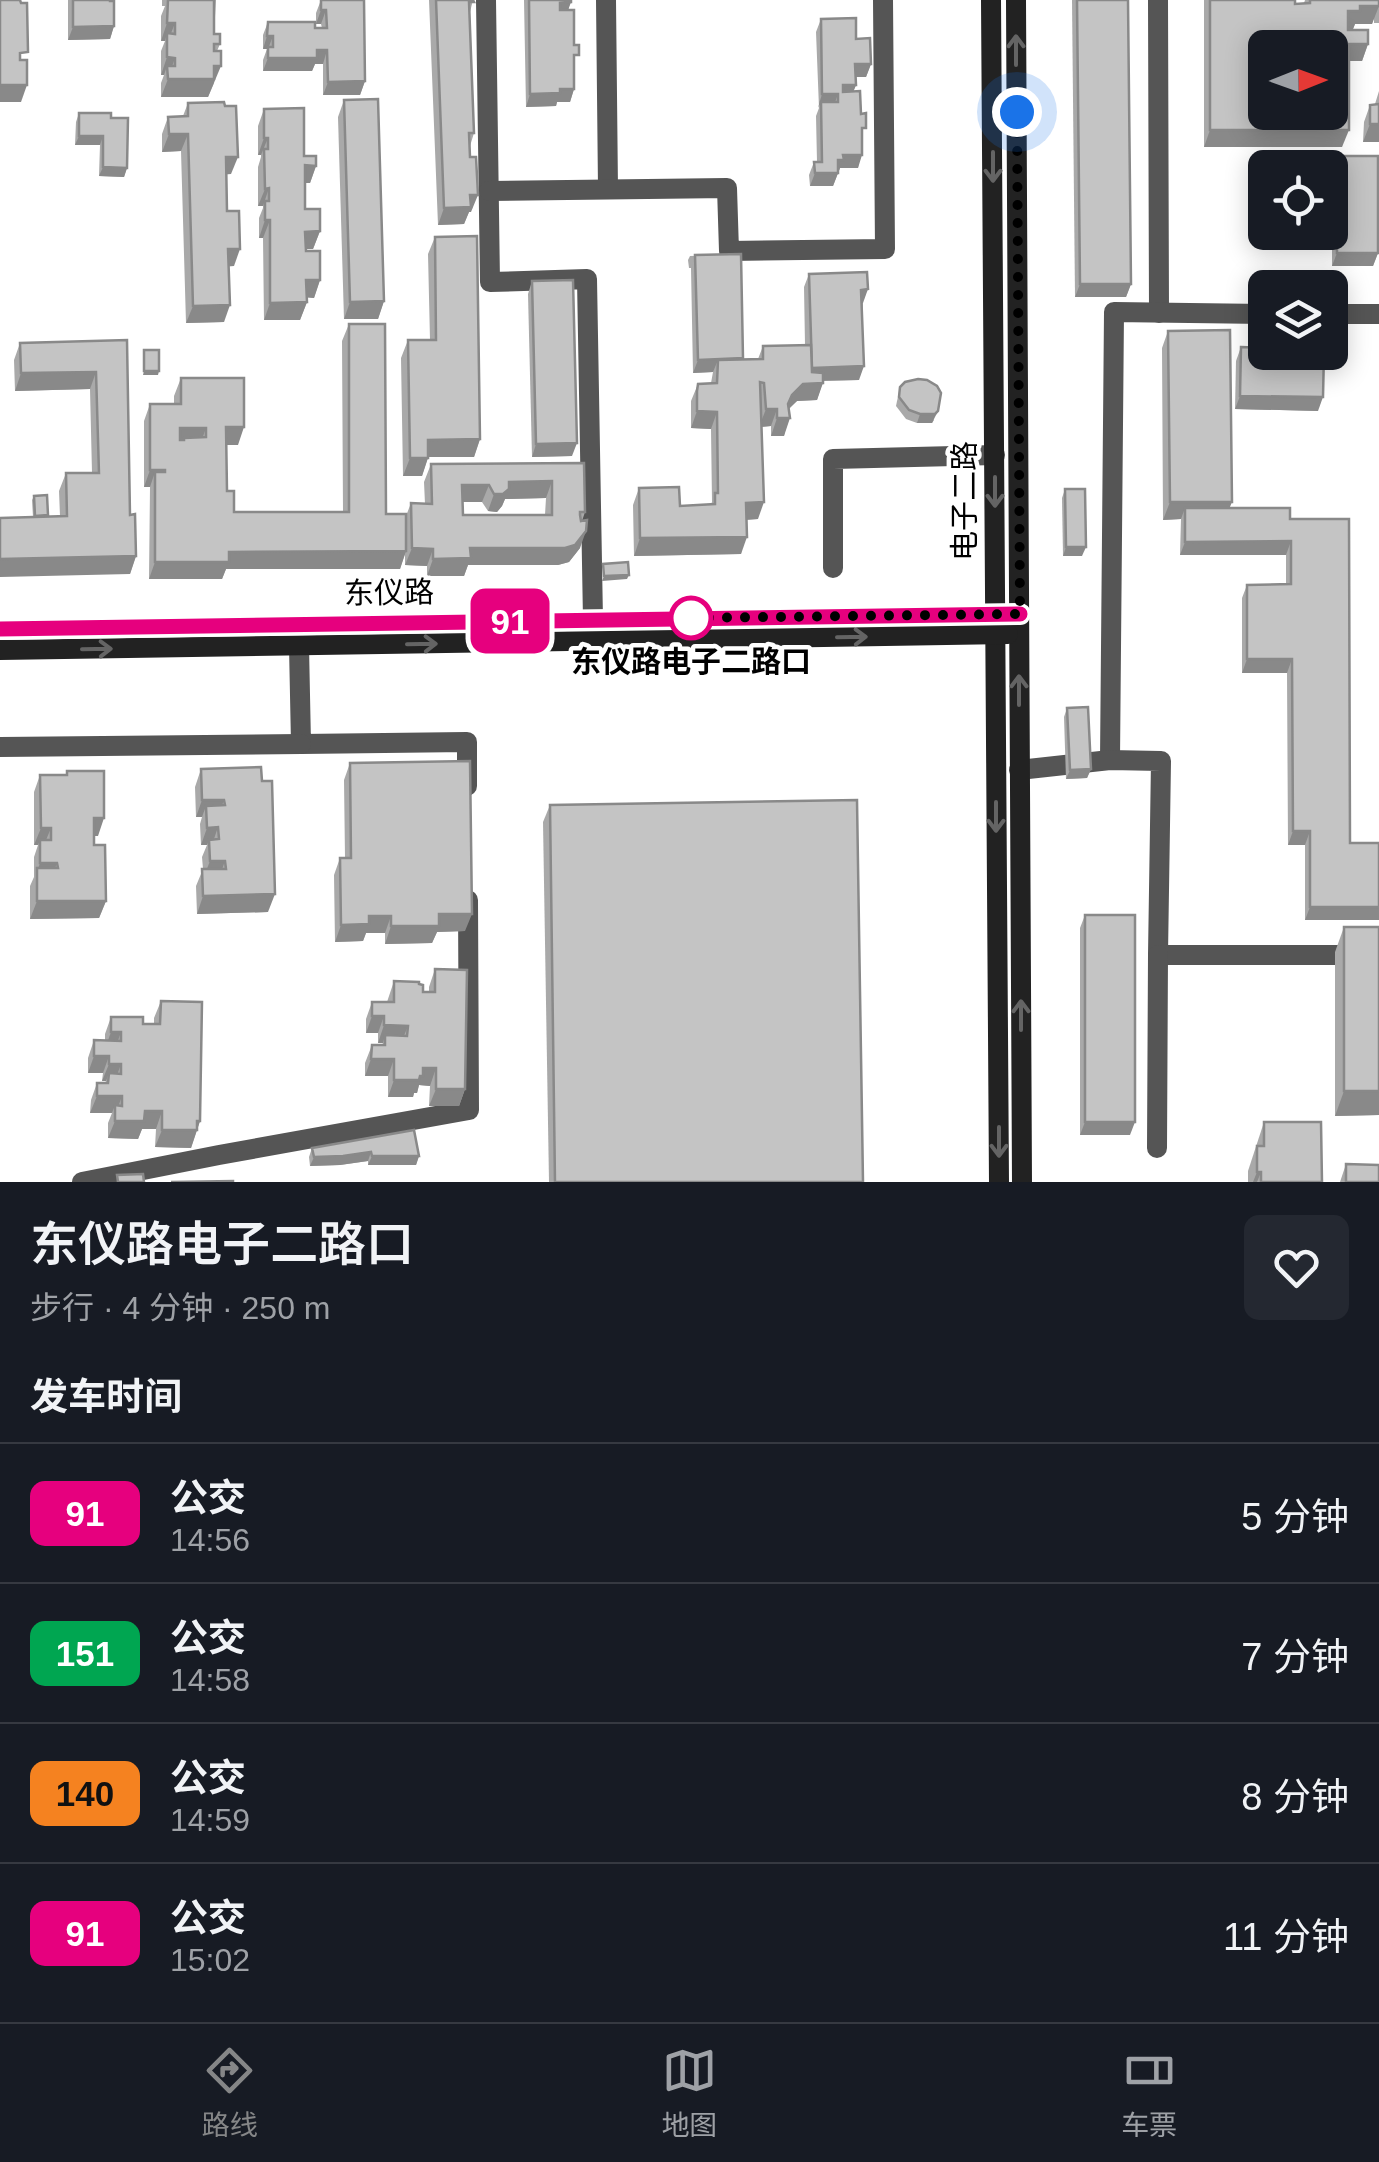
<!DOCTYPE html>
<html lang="zh">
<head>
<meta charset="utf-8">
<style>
	body { margin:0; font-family:Helvetica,"Noto Sans SC",sans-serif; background:#242831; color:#f1f3f6; height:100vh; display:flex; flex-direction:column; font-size:38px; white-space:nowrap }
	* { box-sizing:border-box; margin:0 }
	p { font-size:32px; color:#9ea1a6 }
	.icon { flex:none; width:55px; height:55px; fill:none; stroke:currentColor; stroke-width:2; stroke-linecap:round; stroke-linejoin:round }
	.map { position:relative; height:1182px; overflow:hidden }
	.sheet { display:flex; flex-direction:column; background:#171b24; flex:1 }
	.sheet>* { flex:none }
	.badge { padding:0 20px; border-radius:15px; font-size:35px; line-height:65px }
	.needle { width:65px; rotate:89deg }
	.tools { position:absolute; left:1248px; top:30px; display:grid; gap:20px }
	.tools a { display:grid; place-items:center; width:100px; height:100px; border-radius:15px; background:#171b24; box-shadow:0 5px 25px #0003; font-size:50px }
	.you { position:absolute; width:50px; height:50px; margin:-25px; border:8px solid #fff; border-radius:50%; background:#1a73e8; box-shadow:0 0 0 15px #1a73e833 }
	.map>.badge { position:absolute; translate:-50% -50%; box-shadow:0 0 0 5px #fff }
	h2 { padding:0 30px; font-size:38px; line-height:90px }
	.round { display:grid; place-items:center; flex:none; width:105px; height:105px; border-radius:15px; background:#242831 }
	.summary { display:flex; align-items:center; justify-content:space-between; height:170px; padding:0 30px }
	h1 { font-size:48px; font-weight:600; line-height:75px }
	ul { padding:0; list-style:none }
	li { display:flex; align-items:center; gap:30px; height:140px; padding:0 30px; border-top:2px solid #363941 }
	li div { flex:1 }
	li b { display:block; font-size:38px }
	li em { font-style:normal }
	li .badge { min-width:110px; font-weight:700; text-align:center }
	.tabs { display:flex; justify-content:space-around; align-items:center; height:140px; border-top:2px solid #363941; background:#171b24; font-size:28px; color:#9ea1a6 }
	.tabs a { display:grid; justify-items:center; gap:5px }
	.tabs .current { color:#858687 }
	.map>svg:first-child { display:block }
</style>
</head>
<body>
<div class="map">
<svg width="1379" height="1182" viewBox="0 0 1379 1182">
	<rect width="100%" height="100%" fill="#fff"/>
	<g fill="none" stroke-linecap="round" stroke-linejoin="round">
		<!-- street -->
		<g stroke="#555" stroke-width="20">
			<path d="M486,0L490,282L587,279L593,620"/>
			<path d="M606,0L608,189"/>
			<path d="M1158,0L1159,313"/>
			<path d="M489,191L727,188L729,251L885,249L883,0"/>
			<path d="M1330,314H1379"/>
			<path d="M833,568V459L995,455"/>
			<path d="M299,646L301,744L467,742V786"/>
			<path d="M0,747L301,744"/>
			<path d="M1110,760L1114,312L1265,314"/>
			<path d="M1019,770L1110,760L1161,761L1158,955H1379"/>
			<path d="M1157,1148L1158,955"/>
			<path d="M82,1182L219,1155L469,1110L468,900"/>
		</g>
		<!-- secondary -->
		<g stroke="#222" stroke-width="20">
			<path d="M991,0L999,1182"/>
			<path d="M1016,0L1022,1182"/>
			<path d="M0,629L1008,614"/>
			<path d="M0,650L1008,634"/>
		</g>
	</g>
	<!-- wall -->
	<g fill="#a9a9a9" fill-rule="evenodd">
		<path d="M68,0H112L114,26L110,39L68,40Z"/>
		<path d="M162,0H216L214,34L220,44L217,51L214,83L208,97H161V83L164,75H161V51L165,41H161V16L165,6H162Z"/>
		<path d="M321,0L365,81L360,95H323V64H315L312,71H263V60L267,49H263V35L268,22L322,28L321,24H316V13Z"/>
		<path d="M429,0H473L470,12L474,133L470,146L471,212H469L464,224L438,225Z"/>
		<path d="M524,0H571L568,10L574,68V89L570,102H557L556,106L526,107Z"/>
		<path d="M1072,0H1128L1131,284L1126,297H1075Z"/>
		<path d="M1204,0H1295V4L1304,3L1305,0H1379V23H1374V17L1372,24H1355L1353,29H1348V30L1368,44L1362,61H1349L1342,147H1204Z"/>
		<path d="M821,19L856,39L871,64L866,77H855L856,85L853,91L862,140L858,168H840L833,186H810L809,175L814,162H817L816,116L819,108L816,32Z"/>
		<path d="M1379,91V142H1363L1364,122L1370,105L1375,104Z"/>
		<path d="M344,100L384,301L378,319H344L338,117Z"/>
		<path d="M188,103L231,174H226L227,211L234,266H229L224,322L186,323L181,151L162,152V134L168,117L183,116Z"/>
		<path d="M264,109L304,156L316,166L310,183H305V209L320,231L313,249H306L320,280L314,298L307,297V302L300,320H264L263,238H259V218L263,208V206H258V167L261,157V155H258V126Z"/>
		<path d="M79,113L111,118L127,168L124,177L99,176L100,145H75L76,122Z"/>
		<path d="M1342,156L1378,253L1373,266H1332V198L1337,184V169Z"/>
		<path d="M435,237L480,439L474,457H428L422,476H403L401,358L408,340H430L428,254Z"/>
		<path d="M741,254L742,359H758L763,346L805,345L804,287L809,274L863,303L859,380L823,381L817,400L797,401L789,409L784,436H771V426L762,427L758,519L747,520L741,554L634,556L633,505L639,488L680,506L711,504L712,502L711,429L691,428V401L698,384L711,383L713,372L693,373L691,268H689L688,260L690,256Z"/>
		<path d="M532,281L572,456L532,457L528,294Z"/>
		<path d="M349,324L386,514L406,516L411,503L425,504L424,482L431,464L584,463L585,512L582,521L580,548L569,562L558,565H468L464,576H427V566L405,565V554L400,569H226L222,579H149L150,487H144V421L150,404H174V396L181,378L238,445H227V491L234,512H343L342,341ZM546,498L545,515H463V502H482L488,511L497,512L502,506L505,499Z"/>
		<path d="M1168,331L1229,508L1290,519L1350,843H1379V920H1305V845H1288L1287,673H1242V598L1247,585L1286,584V555H1180L1181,519L1163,520L1162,348Z"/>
		<path d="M127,340L130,515L136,556L130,574L33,517L32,500L34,496L47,516H60L59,491L66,473H92L90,389L15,391L14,360L20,343Z"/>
		<path d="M1241,347L1318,411L1235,409L1236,361Z"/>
		<path d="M900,387L934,420L932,423H917L906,419L896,406Z"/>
		<path d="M1065,489L1082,556H1063L1062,498Z"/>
		<path d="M1067,708L1091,769L1087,778L1066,779L1064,717Z"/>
		<path d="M350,763L465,931L437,932L432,943L385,944V933H366L363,941L335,942L334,875L340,858H345L344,780Z"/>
		<path d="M261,767L268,912L197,914L196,886L203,869L202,857L207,845H201L200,824L202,817H196L195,787L201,769Z"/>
		<path d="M67,771L98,836H94V845L106,901L99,918L30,919V886L34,877V857L38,845H34V792L40,775H66Z"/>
		<path d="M550,805L863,1182H549L543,822Z"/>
		<path d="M1085,915L1130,1135H1080V928Z"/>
		<path d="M1344,927H1379V1115L1335,1116V952Z"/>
		<path d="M435,969L465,1089L459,1106H429L430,1086L419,1085L417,1093H414L413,1097H388V1076H365V1063L372,1045H382L383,1043H378V1033H366V1019L372,1002H387L394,981L423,992H429V987Z"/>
		<path d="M161,1001L200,1121L191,1148L155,1147L156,1129H142L138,1139L108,1138V1123L112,1113H90L91,1100L97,1083H105L106,1081H102L103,1073H88V1058L94,1040L105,1041V1034L111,1017L143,1024H154V1018Z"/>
		<path d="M1264,1122L1322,1182H1248V1171Z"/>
		<path d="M312,1148L419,1156L416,1165H368V1161L340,1165L310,1166L309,1157Z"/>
		<path d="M1346,1164L1379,1182H1340Z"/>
	</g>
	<!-- shaded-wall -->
	<g fill="#898989">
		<path d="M571,2L566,16H555L560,3Z"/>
		<path d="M1360,6H1379L1372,24H1355L1353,29H1341L1348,11Z"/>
		<path d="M321,10H326L321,24H316Z"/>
		<path d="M167,23H175L168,41L167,33L165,41H161Z"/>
		<path d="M114,26L110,39L68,40L73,27Z"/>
		<path d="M267,36H273L268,49H263Z"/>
		<path d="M1349,44H1368L1362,61H1342Z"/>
		<path d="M317,50H327L323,64H315L312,71H263L268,58Z"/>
		<path d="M167,57L175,58L169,75L167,66L164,75H161Z"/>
		<path d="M855,64H871L866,77H850Z"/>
		<path d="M214,66H221L208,97H161L168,79Z"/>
		<path d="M365,81L360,95H323L328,82Z"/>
		<path d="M0,85H27L21,102H0Z"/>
		<path d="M843,85H856L851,98H838Z"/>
		<path d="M560,89H574L570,102H557L556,106L526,107L530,94Z"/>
		<path d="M822,94H838L833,108L821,102L818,108Z"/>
		<path d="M1370,124H1379V142H1363Z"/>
		<path d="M1210,130H1349L1342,147H1204Z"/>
		<path d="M169,134H188L181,151L162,152Z"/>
		<path d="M79,136H103L100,145H75Z"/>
		<path d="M264,138H268L261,155H258Z"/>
		<path d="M843,155H862L858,168H840L833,186H810L815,173Z"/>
		<path d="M226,157H238L231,174L219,175Z"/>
		<path d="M305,165L316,166L310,183H298Z"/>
		<path d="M103,167L127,168L124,177L99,176Z"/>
		<path d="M269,188L263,206H258L265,189Z"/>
		<path d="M470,195H478L471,212H469L464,224L438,225L444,208Z"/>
		<path d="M265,220H270L263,238H259Z"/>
		<path d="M320,231L313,249H299L305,232Z"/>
		<path d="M228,249H240L234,266L222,267Z"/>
		<path d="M1337,253H1378L1373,266H1332Z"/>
		<path d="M306,280H320L314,298L300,297Z"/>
		<path d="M1080,284H1131L1126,297H1075Z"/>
		<path d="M868,289L863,303H857L861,290Z"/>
		<path d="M384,301L378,319H344L350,302Z"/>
		<path d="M307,302L300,320H264L270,303Z"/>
		<path d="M230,305L224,322L186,323L193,306Z"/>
		<path d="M743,358L718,360L713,372L693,373L698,360Z"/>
		<path d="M864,366L859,380L806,381L811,368Z"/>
		<path d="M144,371H159L158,375H143Z"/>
		<path d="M96,372L90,389L15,391L21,373Z"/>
		<path d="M823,383L817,400L797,401L785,412L790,418L784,436H771L777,418L792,395L803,384Z"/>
		<path d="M1240,396L1323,397L1318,411L1235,409Z"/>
		<path d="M766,409H777L771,426L759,427Z"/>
		<path d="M697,411L717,412L711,429L691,428Z"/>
		<path d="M938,411L932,423H917L920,414Z"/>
		<path d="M226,427H244L238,445H220Z"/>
		<path d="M180,428H206L200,445H181Z"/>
		<path d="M480,439L474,457H422L428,440Z"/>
		<path d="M577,443L572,456L532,457L536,444Z"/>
		<path d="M410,458H428L422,476H403Z"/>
		<path d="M150,470H165L159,487L155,472L150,487H144Z"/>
		<path d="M552,481L546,498L505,499L502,506L497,512L488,511L494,494L509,482Z"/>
		<path d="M462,485H489L482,502H456Z"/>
		<path d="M764,502L758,519L740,520L746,503Z"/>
		<path d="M1170,502H1232L1225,519L1185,508L1181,519L1163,520Z"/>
		<path d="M586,531L580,548L569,562L558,565H468L464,576H427L433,559L470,548Z"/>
		<path d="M747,537L741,554L634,556L640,538Z"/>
		<path d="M1291,541L1286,555H1180L1185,542Z"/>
		<path d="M1066,547H1086L1082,556H1063Z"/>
		<path d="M412,548L433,549L427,566L405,565Z"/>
		<path d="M406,551L400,569H226L222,579H149L155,562L229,552Z"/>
		<path d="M136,556L130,574L0,577V559Z"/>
		<path d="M629,575L627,579L602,581L604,576Z"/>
		<path d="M1247,659H1292L1287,673H1242Z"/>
		<path d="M1091,769L1087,778L1066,779L1070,770Z"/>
		<path d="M202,800H224L218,817L206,806L202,817H196Z"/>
		<path d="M94,818H104L98,836H87Z"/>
		<path d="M218,827L212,845L209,840L207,845H201L207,828Z"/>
		<path d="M41,828H51L44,845L40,840L38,845H34Z"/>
		<path d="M1293,831H1310L1305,845H1288Z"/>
		<path d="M210,861H225L219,878L203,879Z"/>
		<path d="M40,863H57L51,880L37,872Z"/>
		<path d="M275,894L268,912L197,914L203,896Z"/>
		<path d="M37,901H106L99,918L30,919Z"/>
		<path d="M1310,907H1379V920H1305Z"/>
		<path d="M439,914H472L465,931L437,932L432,943L385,944L391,926Z"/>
		<path d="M369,916H391L385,933H366L363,941L335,942L341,925Z"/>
		<path d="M372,1016H384L378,1033H366Z"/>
		<path d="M384,1025L408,1026L401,1043L385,1035L383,1043H378Z"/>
		<path d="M111,1032H121L115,1049H105Z"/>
		<path d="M94,1056H109L103,1073H88Z"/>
		<path d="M371,1059H394L388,1076H365Z"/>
		<path d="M109,1064H121L115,1081L109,1073L106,1081H102Z"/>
		<path d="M423,1068H436L430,1086L419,1085L417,1093H414L413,1097H388L394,1080Z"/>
		<path d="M436,1089H465L459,1106H429Z"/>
		<path d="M1344,1091H1379V1115L1335,1116Z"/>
		<path d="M97,1096H122L116,1113L115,1105L112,1113H90Z"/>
		<path d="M145,1111H162L156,1129H142L138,1139L108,1138L115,1121Z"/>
		<path d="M197,1121H200L191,1148L155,1147L162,1130Z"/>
		<path d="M1085,1122H1135L1130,1135H1080Z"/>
		<path d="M371,1152L368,1161L340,1165L310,1166L314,1157Z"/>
		<path d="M372,1156H419L416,1165H368Z"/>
		<path d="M1257,1172H1261L1257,1182H1253Z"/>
	</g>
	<!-- building -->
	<g fill="#c4c4c4" stroke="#898989" stroke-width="2.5" fill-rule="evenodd">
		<path d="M0,0H20L21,3H27L28,52L20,53V60H27V85H0Z"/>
		<path d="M73,0H110V1H114V26L73,27Z"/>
		<path d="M168,0H214V34H220V44H214V51H221V66H214V79H168L167,66H175V58L167,57V33L175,34V23H167Z"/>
		<path d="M321,0H364L365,81L328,82L327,50H317V58H268V47H273V36H267L268,22H315V28H327L326,10H321Z"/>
		<path d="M436,0H473L474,2H469L474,133H469L470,157H476L478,195H470L471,207L444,208Z"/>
		<path d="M529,0H571V2L560,3V10H574V45H579V55H574V89H560V93L530,94Z"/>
		<path d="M1077,0H1128L1131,284H1080Z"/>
		<path d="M1210,0H1295V4L1310,3V0H1379V6H1360V11H1348V30H1368V44H1349V130H1210ZM1265,48H1330V112H1265Z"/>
		<path d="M856,18V39L870,38L871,64H855L856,85H843V92L860,91L861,114L866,113V128H862V155H843L844,160H838V173H815L814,162H822L821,102H838V94H822L821,19Z"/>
		<path d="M378,99L384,301L350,302L344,100Z"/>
		<path d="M224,102L225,106H236L238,157H226L227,211H239L240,249H228L230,305L193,306L188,134H169L168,117L188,116V103Z"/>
		<path d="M1379,104V124H1370V105Z"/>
		<path d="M304,108V156H316V166L305,165V209H320V231L305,232L306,251H320V280H306L307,302L270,303V220H265V201H269V188L265,189L264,149H268V138H264V109Z"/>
		<path d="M79,113H111V118H128L127,168L103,167V136H79Z"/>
		<path d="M1342,156H1378V253H1337V184H1342Z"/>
		<path d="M477,236L480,439L428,440V458H410L408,340H436L435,237Z"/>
		<path d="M741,254L743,358L698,360L695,255Z"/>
		<path d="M867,272L868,289L861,290L864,366L812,368L809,274Z"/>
		<path d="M573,280L577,443L536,444L532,281Z"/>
		<path d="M349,324H385L386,514H406V551L229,552V562H155V472H165V470H150V404H181V378H244V427H226L227,491H234V512H349ZM180,428H206V437L184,438V440H180Z"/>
		<path d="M1230,330L1232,502H1170L1168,331Z"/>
		<path d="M127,340L130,515L135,514L136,556L0,559V518L67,516L66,473H99L96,372L21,373L20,343Z"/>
		<path d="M811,345L812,372L823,373V383L803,384L792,395L788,404L790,418H777V409H766L764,383L760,382L764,502L746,503L747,537L640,538L639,488L679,487L680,506L715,504V493H718L717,412L697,411V391L698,384L717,383L718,360L763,359V346Z"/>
		<path d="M1241,347L1265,348V352H1324L1323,397L1240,396Z"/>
		<rect x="144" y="350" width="15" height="21"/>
		<path d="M918,379L927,380L937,386L941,393L938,411L935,414H920L909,410L899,397L900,387L905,382Z"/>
		<path d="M584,463L585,512H580V515L581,521L587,520L586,531L575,545L565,548H470L471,558L433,559V549L412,548L411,503L432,504L431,464ZM552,481V515H463L462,485H489L494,494H503L509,489V482Z"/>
		<path d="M1065,489H1085L1086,547H1066Z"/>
		<path d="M47,495L48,515L35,516L34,496Z"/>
		<path d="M1185,508H1290V519H1349L1350,843H1379V907H1310V831H1293L1292,659H1247V585L1291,584V541L1185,542Z"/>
		<path d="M628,562L629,575L604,576L603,564Z"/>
		<path d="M1088,707L1091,769L1070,770L1067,708Z"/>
		<path d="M470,761L472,914H439V926H391V916H369V924L341,925L340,858H351L350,763Z"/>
		<path d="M261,767L262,781H272L275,894L203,896L202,869H226L225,861H210L209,840L219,839L218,827L207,828L206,806L225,805L224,800H202L201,769Z"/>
		<path d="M67,771H104V818H94V845H105L106,901H37V868H58L57,863H40V840H51V828H41L40,775H67Z"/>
		<path d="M857,800L863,1182H555L550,805Z"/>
		<rect x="1085" y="915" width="50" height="207"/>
		<rect x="1344" y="927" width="35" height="164"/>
		<path d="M435,969L467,970L465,1089H436V1068H423V1076H420L419,1080H394V1059H371L372,1045H385V1035L407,1036L408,1026L384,1025V1016H372V1002H394V981L419,982V984L423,985V992H435Z"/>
		<path d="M161,1001L202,1002L200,1121H197V1130H162V1111H145L144,1121H115V1105L122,1106V1096H97V1083H108L109,1073L121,1074V1064H109V1056H94V1040L121,1041V1032H111V1017H143V1024H160Z"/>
		<path d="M1264,1122H1321L1322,1182H1261V1172H1257V1146H1264Z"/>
		<path d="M414,1130L419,1156H372L371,1152L343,1156L314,1157L312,1148Z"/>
		<path d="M1346,1164L1379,1165V1182H1346Z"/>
		<path d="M143,1174L144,1182H118L117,1175Z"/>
		<path d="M233,1181V1182H171Z"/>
	</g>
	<!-- one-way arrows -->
	<defs><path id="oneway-shaft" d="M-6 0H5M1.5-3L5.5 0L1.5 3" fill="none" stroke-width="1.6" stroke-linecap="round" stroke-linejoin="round" transform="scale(2.5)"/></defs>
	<g stroke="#646464">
		<use href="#oneway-shaft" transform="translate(1016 50) rotate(-90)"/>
		<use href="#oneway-shaft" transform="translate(993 167) rotate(90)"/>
		<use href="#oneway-shaft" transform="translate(995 492) rotate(90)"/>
		<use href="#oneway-shaft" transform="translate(852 637) rotate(-1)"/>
		<use href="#oneway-shaft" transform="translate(422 644) rotate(-1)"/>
		<use href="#oneway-shaft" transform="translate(97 649) rotate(-1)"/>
		<use href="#oneway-shaft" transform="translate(1019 690) rotate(-90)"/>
		<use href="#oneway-shaft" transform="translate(996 817) rotate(90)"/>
		<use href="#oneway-shaft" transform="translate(1021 1015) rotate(-90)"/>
		<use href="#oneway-shaft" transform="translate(999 1142) rotate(90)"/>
	</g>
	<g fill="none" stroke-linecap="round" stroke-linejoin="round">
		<!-- line casing -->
		<g stroke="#fff" stroke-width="22">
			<path id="line" d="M0,629L1020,614"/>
		</g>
		<!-- line -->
		<use href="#line" stroke="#e6007e" stroke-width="15"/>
		<!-- walk -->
		<path stroke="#000" stroke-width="10" stroke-dasharray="0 18" d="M691,618L1020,614L1017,112"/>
	</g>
	<!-- markers -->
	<circle fill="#fff" stroke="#e6007e" stroke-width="5" cx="691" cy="618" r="20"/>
	<g text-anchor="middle" stroke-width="9" stroke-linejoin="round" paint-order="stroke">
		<!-- street labels -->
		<g font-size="30" fill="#000" stroke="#fff">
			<text transform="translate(965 501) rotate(-90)" y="10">电子二路</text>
			<text transform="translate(389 593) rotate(-1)" y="10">东仪路</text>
		</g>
		<!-- stop labels -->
		<g font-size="30" font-weight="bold" fill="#000" stroke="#fff">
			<text x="691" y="672">东仪路电子二路口</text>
		</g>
	</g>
</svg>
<div class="tools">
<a><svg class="needle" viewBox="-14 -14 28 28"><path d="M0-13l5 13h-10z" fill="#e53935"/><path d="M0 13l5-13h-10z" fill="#9ea1a6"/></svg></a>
<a><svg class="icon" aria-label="locate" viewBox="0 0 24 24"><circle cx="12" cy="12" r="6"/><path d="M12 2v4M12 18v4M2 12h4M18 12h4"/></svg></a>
<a><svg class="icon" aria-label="layers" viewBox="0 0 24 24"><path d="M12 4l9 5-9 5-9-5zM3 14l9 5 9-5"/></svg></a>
</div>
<div class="you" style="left:1017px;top:112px"></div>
<b class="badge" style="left:510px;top:621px;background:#e6007e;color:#fff">91</b>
</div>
<section class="sheet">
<div class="summary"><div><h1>东仪路电子二路口</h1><p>步行 · 4 分钟 · 250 m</p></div><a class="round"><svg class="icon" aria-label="heart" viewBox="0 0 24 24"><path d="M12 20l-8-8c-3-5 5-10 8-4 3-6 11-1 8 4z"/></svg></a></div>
<h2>发车时间</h2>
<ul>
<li><span class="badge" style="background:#e6007e;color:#fff">91</span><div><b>公交</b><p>14:56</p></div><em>5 分钟</em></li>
<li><span class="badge" style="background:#00a651;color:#fff">151</span><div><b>公交</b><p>14:58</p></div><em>7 分钟</em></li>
<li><span class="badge" style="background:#f58220;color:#111">140</span><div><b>公交</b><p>14:59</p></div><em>8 分钟</em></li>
<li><span class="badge" style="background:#e6007e;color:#fff">91</span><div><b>公交</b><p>15:02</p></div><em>11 分钟</em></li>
</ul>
</section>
<nav class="tabs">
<a class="current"><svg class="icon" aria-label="directions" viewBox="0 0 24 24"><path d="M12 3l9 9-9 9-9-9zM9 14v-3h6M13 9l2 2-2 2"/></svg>路线</a>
<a><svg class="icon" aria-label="map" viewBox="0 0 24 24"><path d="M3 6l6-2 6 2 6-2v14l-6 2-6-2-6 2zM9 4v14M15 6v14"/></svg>地图</a>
<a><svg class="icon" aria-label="tickets" viewBox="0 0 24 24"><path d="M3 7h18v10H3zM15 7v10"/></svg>车票</a>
</nav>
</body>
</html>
